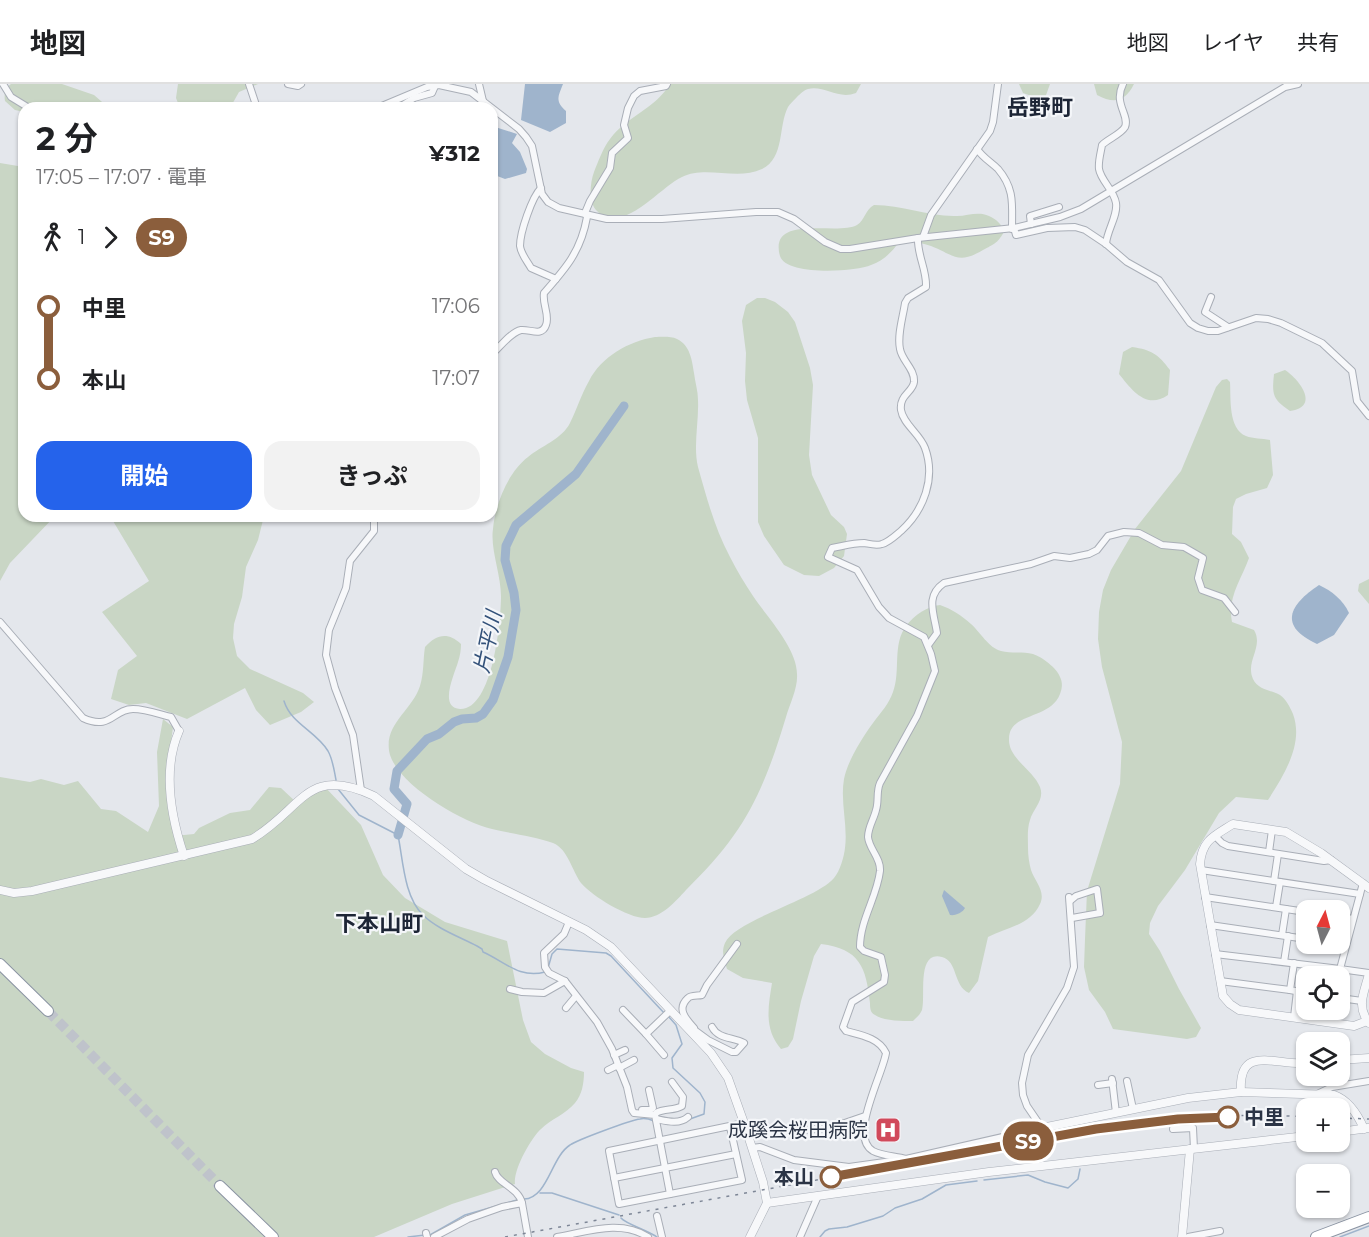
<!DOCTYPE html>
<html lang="ja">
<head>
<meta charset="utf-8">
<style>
	body { margin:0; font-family:Montserrat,"Noto Sans JP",sans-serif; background:#f2f2f2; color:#202124; height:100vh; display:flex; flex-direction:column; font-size:22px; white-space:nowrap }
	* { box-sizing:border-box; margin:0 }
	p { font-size:20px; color:#757577 }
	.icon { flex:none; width:33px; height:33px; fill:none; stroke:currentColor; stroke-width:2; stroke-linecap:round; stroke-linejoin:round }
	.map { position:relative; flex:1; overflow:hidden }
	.details { position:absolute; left:18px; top:18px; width:480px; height:420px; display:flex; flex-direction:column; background:#fff; border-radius:18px; box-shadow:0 2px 4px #0004 }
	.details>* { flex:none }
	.badge { padding:0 12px; border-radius:20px; font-size:21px; line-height:39px }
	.needle { width:39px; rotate:6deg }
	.controls { position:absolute; left:1296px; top:816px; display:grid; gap:12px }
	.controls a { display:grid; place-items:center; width:54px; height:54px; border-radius:12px; background:#fff; box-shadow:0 2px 4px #0004; font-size:30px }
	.map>.badge { position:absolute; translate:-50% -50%; box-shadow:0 0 0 3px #fff }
	.legs { display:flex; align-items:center; gap:9px; height:66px; padding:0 18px; font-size:20px }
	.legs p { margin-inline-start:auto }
	.summary { display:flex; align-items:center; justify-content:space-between; height:102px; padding:0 18px }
	h1 { font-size:33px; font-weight:700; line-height:45px }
	.button { display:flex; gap:12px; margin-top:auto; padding:12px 18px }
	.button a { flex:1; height:69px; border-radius:18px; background:#2563eb; color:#fff; font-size:24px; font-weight:700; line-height:69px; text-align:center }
	.button a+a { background:#f2f2f2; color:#202124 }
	ul { padding:0 18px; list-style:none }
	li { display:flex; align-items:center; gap:21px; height:72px; font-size:22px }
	li i { display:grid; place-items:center; width:9px; height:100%; margin:0 8px; background:currentColor }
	li i::after { content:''; width:15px; height:15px; margin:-8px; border:4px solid; border-radius:50%; background:#fff }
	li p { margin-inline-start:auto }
	li:first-child i { background:linear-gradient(#0000 50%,currentColor 0) }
	li:last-child i { background:linear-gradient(currentColor 50%,#0000 0) }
	header { display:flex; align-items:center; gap:36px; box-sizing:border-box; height:84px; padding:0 30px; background:#fff; border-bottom:2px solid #e0e0e0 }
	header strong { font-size:28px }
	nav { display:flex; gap:33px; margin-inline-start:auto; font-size:21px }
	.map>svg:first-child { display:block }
</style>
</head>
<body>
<header>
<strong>地図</strong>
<nav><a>地図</a><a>レイヤ</a><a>共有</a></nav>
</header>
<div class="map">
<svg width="1369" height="1153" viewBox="0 0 1369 1153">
	<rect width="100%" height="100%" fill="#e4e7ec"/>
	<!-- green -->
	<g fill="#c9d6c5">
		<path d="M11,0H62L94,11L109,24H24V28L15,26L5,17C4,10 5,4 11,0Z"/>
		<path d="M178,0H258L239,8L230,24H180L176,14Z"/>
		<path d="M670,0H861L856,9C838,16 824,1 808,5C804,6 800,10 797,13C794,16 790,20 788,23C778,42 785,74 762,85C737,97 706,81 682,93C660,103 621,153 597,127C588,118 590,99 594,88C598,78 603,64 610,55C626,33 656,24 670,0Z"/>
		<path d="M1019,0H1050L1045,14L1040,15L1023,9Z"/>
		<path d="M1094,0H1134C1125,18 1114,20 1097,11Z"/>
		<path d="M0,79L24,83V432H55L10,479L0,497Z"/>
		<path d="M874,121C903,121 929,133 957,132C968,132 978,127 989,132C996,135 1002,140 1004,148C997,160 994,160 983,166C958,181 954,171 931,162C921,158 910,157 899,158C892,168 883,177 871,181C855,188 786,192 780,172C768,129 839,152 857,141C865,136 865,126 874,121Z"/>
		<path d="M757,214H765L775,218L788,228L795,238L810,284L813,301L809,371L812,391L831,431L844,443L847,450L844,472L834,484L819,492L804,491L784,481L764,452L758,438V354L747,316L745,297L746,269L742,237L746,221Z"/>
		<path d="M655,253C661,253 671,252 677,255C690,261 692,276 694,289C695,298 698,307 698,316C699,338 693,362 698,383C707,415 715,445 730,473C737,487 745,500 753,512C767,533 797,564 797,590C798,604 790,619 786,633C774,673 759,717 734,751C720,771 703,789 686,806C676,817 661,834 645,834C628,834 592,812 581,799C572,787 568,765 553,759C534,752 512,750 492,745C462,738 400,702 390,671C382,641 412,627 420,602C424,589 423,575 425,563C437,550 448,548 461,560C461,566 460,572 458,578C455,589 438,624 460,625C493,626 501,536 501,512C501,491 490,464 493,445C495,421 508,388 528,373C541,362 562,355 570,339C577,325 581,311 589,297C601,273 629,257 655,253Z"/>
		<path d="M1132,263C1152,266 1158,270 1170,286L1168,311C1146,326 1132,306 1119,290L1123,268Z"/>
		<path d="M1285,286C1300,296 1320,323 1290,327C1272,315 1272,310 1274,290Z"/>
		<path d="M1227,295L1230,298C1231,314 1228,345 1246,352C1253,355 1262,354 1270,356L1273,391L1267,404L1246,410L1236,415L1233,423L1232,450L1241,458L1249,474C1241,496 1227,514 1232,538L1254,546C1264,563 1245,577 1253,595C1258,606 1271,606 1280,611C1286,615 1290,623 1293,630C1304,660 1284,691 1268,716L1236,713L1219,729L1185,786L1158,822L1150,839L1149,850L1160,867L1179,905L1201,944L1196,953L1187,955L1113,945L1105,928L1089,906L1084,883L1085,855L1087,807L1120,700L1122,658L1102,583L1098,555L1099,528L1103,506L1111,486L1135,445L1181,387L1216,303L1222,296Z"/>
		<path d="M110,432H264L258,456L246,483L242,513L234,540L233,554L237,572L250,585L303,609L314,618L301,628L270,641L256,626L245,604L187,635L146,619L129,621L111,615L118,586L137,572L102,528L149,497Z"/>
		<path d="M1369,495V520L1358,507L1359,500Z"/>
		<path d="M940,521C952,525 962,532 971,540C980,548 989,564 1001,567C1011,570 1023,567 1033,570C1042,573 1057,584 1060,593C1063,599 1062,605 1060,610C1050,636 1009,628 1009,655C1008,674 1033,686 1040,703C1045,716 1033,725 1030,736C1027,745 1028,755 1028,764C1028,771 1029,779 1031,786C1035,798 1046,807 1040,820C1031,841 1005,844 988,853L978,897L969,909C953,902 958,877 942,873C916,866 926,913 922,926C920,931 916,934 913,937C902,937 884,937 875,931C870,929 870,923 870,919C866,883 860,865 821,860L814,872L801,917L793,955L788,963L781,965C764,945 768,924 772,899L743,894L727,885C724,875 721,868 725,859C735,836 815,816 834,794C840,787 844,773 845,764C848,741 840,718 844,695C848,676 862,654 873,639C881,628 889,620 893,608C901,587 892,561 906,542C914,531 928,522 940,521Z"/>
		<path d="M163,635L173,643C168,680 166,716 174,752L194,750L199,744L230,729L250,726L269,703L281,704L297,719L324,702L361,741L383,791L405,814L445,838L507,857L523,936L531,958L545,970L571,984L584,988C584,999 582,1011 575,1019C566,1030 551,1035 541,1045C531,1054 513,1086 515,1100L452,1120L374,1153H0V693L30,698L41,695L64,701L78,697L101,725L116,727L148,748L159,722L157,668Z"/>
	</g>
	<!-- water -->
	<g fill="#9fb4cc">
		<path d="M525,0H563C558,13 555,17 566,27V39L550,48L521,36Z"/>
		<path d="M492,42L517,50L512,59L520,68L527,85L526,89L505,95L492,90Z"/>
		<path d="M1319,501C1332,507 1343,516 1349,529L1334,551L1317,560C1278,542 1289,521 1319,501Z"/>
		<path d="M944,806L965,824C963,828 956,832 950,831L942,812Z"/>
	</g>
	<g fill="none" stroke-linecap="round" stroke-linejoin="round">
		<!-- stream -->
		<g stroke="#9fb4cc" stroke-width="1.5">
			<path d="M284,617C291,640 316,647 328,667C333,676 334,686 336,696"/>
			<path d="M338,705L359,731L398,751C403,776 404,813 423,831C437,845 460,853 477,862L482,865L483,868C504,877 519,895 545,888"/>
			<path d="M548,884L552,870L557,865L606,869L611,872L665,930"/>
			<path d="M669,933L676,941L682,960L672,974L673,984L700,1009L705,1018L704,1030L676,1040"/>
			<path d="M984,1096L1028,1091L1045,1098L1068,1104L1078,1095L1080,1085"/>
			<path d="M540,1109H552L619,1131"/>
			<path d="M524,1115C548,1114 551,1073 570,1061C577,1056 631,1036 640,1035C644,1034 649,1035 654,1037"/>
			<path d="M621,1134C626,1140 647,1146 657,1153"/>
			<path d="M430,1151L465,1131L517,1116"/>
			<path d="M408,1153L425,1151"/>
			<path d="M820,1153L825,1147L829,1145L847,1143L883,1132L895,1124L922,1115L946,1101L977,1097"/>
			<path d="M1340,1153L1369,1142"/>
		</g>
		<!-- river -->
		<path stroke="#9fb4cc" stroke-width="9" d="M398,751L407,720L394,705L397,687L427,655L439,650L454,638L462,635L476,634L483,630L493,616L508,573L516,526L514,509L505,476L506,462L516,441L576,390L624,322"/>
		<!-- trunk-tunnel -->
		<path stroke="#bfc3cb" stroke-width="10" stroke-dasharray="10 5" stroke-linecap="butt" d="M48,927L220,1102"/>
		<!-- minor casing -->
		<g stroke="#a9aeb7" stroke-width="8">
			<g id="minor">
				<path d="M3,0L11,13L29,24"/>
				<path d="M249,0L257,24"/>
				<path d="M288,0L298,2L301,0"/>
				<path d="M479,0L483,17"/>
				<path d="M377,24L427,3L439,1L471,8L519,45L526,53L532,62L542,110L548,118L559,124L607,135H662L756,128H778L794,135L825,158L841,165H850L918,154L1014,144L1060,133L1081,125L1285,3L1298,0"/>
				<path d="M398,24L414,14L432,9L435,2"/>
				<path d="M977,65C983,74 991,78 998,85C1015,105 1012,121 1012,145"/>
				<path d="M541,104C532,113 520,148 520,162C521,170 527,177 531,184L556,195"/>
				<path d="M1031,140L1030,132L1059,123"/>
				<path d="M1014,144L1016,151L1047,144L1075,143L1085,146L1106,160L1127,178L1159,196L1190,239L1198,244L1208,247H1218L1256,234L1268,235L1281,239L1322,259L1352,287L1357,317L1369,332"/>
				<path d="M923,153L931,131L990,47L993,38L998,0"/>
				<path d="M1106,160C1107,146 1118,132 1116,119C1114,106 1101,97 1099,85C1098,77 1101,68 1102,61C1108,55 1121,50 1125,43C1130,31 1113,20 1123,0"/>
				<path d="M1211,213L1205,228L1228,243"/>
				<path d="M492,270C500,263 511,248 521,246C530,245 542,253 546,241C550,231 542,220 544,209C566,184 581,167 587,133L585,129L590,117L610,84L612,69L628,54L624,41L628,24L634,12L640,7L666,2L667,0"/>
				<path d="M0,538L83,634C111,647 113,625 133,625C145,625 159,630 171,633L179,647"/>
				<path d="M929,560L937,549C934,529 925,512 944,499L1031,480L1054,472L1070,474L1089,470L1097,466L1108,452L1124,448L1139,449L1162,461L1184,463L1203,474L1198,494L1202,506L1224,514L1235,528"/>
				<path d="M361,706L353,651L335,604L326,571L329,546L346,504L350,477L374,447V432"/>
				<path d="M1215,752L1222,759L1228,762L1324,777L1331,776"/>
				<path d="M1269,768L1272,746"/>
				<path d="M1201,786L1360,810"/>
				<path d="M1274,797L1278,770"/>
				<path d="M1205,813L1306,828"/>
				<path d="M1070,817L1076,812L1097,805L1100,829L1072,834"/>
				<path d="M1276,823L1280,798"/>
				<path d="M1340,833L1353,835"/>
				<path d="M569,838L564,850L544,869L545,883L549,889L565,897L597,938L612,965L627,1003L632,1026L634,1029L655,1031L670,1110"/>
				<path d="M1210,841L1306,855"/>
				<path d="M1282,851L1286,825"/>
				<path d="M1215,870L1340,885L1363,799"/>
				<path d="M1284,878L1288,852"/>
				<path d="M1294,879L1290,906L1306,909"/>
				<path d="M1340,885L1369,889"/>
				<path d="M1220,897L1290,906"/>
				<path d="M510,905L522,908L544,909L565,897"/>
				<path d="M1340,914L1362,917"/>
				<path d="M566,924L576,912"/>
				<path d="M623,926L646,950L671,926"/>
				<path d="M1294,933L1297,907"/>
				<path d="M694,944C686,935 676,925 688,914C691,911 698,912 702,911L707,901L737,860"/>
				<path d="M693,945L708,956L732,968H736L744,959C733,953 718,955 712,943"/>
				<path d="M646,950L664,971"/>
				<path d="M614,971L625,966"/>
				<path d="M619,984L634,976"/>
				<path d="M608,986L618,981"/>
				<path d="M1112,995L1116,1029"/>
				<path d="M1127,997L1133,1025"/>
				<path d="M1098,1001L1113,999"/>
				<path d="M1317,1010L1332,1003L1369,997"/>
				<path d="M642,1026H650L653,1024L649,1006"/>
				<path d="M655,1031L656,1029C664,1024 674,1027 682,1022L683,1013L672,998"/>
				<path d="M656,1035C666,1037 679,1041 688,1033"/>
				<path d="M730,1043L742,1096L619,1120L609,1067L744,1039"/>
				<path d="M1173,1045L1193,1044L1194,1065"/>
				<path d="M748,1050L830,1044L865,1032"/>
				<path d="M752,1064L760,1063L794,1076L849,1083L906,1075L1042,1044L1027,1022L1023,1011L1022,999L1028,971L1067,904L1074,883L1069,813"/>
				<path d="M906,1075C895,1072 883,1072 873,1067C848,1053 883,990 886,969C879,954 861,951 846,947L843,943L852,918L884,898L885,891L881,873L864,867L860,863C860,836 877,813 880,787C881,774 869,765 868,753C868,743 874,735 876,726C879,717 876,708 880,699L917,632L935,587L931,570L924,553L889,534L879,523L857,486L828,473L832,464C843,462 853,459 864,459C870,460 876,462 882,460C889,458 895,452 901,447C924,426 936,394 925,364C920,350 903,340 901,326C899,311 913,308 914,298C915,285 902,277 900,265C897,251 903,233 905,219L908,214L926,203C927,186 917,171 918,154"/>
				<path d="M495,1088C498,1100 518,1103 522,1119"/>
				<path d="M614,1094L736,1070"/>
				<path d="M657,1132L662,1153"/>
				<path d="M426,1149L427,1153"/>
				<path d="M434,1153L468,1135L502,1123L522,1119L528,1153"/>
				<path d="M557,1153C587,1148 620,1135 648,1153"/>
				<path d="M800,1153L818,1112"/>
				<path d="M1188,1153L1220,1147"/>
			</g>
		</g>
		<!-- tertiary casing -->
		<g stroke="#a9aeb7" stroke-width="9">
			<g id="tertiary">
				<path d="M179,647C162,686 171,733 184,772"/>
				<path d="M0,806L14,809L32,807L252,755C303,725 306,680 374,712L466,785L485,796L586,846L611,863L711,969L728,994L744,1039L763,1098L767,1119L750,1153"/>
				<path d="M1367,937L1354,942L1239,926L1230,920L1223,912L1200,780C1202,756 1214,752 1233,740L1286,748L1321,769L1369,804"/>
				<path d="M1369,939C1356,922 1364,909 1369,890"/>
				<path d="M1340,976L1369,974"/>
				<path d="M1241,1008C1238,959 1276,982 1306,979"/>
				<path d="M1042,1044L1188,1014L1241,1008L1334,1011C1348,1016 1358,1031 1364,1045"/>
				<path d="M1340,1048L1368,1044"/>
				<path d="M767,1119L989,1088L1306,1052"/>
				<path d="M1182,1153L1190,1065"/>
			</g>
		</g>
		<!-- trunk casing -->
		<g stroke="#8b94a3" stroke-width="12">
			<g id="trunk">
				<path d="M0,880L48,927"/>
				<path d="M220,1102L273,1153"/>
				<path d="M1316,1153L1369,1133"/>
			</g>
		</g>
		<!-- minor -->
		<use href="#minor" stroke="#f7f8fa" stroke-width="6"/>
		<!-- tertiary -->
		<use href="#tertiary" stroke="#f7f8fa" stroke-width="8"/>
		<!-- trunk -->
		<use href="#trunk" stroke="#fff" stroke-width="10"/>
		<!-- rail -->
		<g stroke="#7d8696" stroke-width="1.5" stroke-dasharray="3 6" stroke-linecap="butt">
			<path d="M1340,1034L1369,1035"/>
			<path d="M505,1153L1096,1045C1166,1035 1237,1028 1306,1033"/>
		</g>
	</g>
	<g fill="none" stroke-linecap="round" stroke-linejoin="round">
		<!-- line-1 casing -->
		<g stroke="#fff" stroke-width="14">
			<path id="line-1" d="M831,1093L1096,1045L1178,1035L1228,1033"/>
		</g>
		<!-- line-1 -->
		<use href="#line-1" stroke="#8b5e3c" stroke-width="9"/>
	</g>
	<!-- icons -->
	<defs>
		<g id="hospital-square" transform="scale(1.35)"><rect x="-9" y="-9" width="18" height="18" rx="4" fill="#d1495b" stroke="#f4f6f9"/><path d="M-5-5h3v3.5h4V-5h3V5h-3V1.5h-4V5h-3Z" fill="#fff"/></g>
	</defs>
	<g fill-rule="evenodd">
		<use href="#hospital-square" x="888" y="1046"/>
	</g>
	<!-- markers -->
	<g fill="#fff" stroke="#8b5e3c" stroke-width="3">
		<circle cx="1228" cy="1033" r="10"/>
		<circle cx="831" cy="1093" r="10"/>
	</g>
	<g text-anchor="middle" stroke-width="4.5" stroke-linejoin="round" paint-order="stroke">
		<!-- stop labels -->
		<g font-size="20" font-weight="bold" fill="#2b3445" stroke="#f4f6f9" text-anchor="start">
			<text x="1244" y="1040">中里</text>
			<text x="814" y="1100" text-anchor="end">本山</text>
		</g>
		<!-- poi labels -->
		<g font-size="20" fill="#2b3445" stroke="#f4f6f9" text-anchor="end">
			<text x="868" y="1053">成蹊会桜田病院</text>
		</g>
		<!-- water labels -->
		<g font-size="21" font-style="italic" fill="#34527a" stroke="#f4f6f9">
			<text transform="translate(488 558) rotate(-78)" y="7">片平川</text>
		</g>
		<!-- quarter labels -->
		<g font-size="22" font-weight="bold" fill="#1d2536" stroke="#f4f6f9">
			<text x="1040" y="31">岳野町</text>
			<text x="379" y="847">下本山町</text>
		</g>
	</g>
</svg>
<div class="controls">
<a><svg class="needle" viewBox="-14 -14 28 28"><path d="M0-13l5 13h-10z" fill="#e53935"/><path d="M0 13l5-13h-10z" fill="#757577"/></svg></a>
<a><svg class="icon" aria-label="locate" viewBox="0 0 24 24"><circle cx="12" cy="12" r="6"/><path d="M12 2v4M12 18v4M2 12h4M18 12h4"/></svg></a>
<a><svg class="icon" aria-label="layers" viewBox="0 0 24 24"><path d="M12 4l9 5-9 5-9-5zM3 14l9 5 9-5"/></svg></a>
<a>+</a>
<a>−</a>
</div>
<b class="badge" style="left:1028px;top:1057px;background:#8b5e3c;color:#fff">S9</b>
<section class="details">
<div class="summary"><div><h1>2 分</h1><p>17:05 – 17:07 · 電車</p></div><b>¥312</b></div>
<div class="legs"><svg class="icon" aria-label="walk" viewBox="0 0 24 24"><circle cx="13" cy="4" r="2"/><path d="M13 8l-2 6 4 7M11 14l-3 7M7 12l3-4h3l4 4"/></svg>1<svg class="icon" aria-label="forward" viewBox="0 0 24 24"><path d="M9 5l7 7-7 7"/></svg><b class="badge" style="background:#8b5e3c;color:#fff">S9</b></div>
<ul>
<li><i style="color:#8b5e3c"></i><b>中里</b><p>17:06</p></li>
<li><i style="color:#8b5e3c"></i><b>本山</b><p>17:07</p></li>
</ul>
<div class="button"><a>開始</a><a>きっぷ</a></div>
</section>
</div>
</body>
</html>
